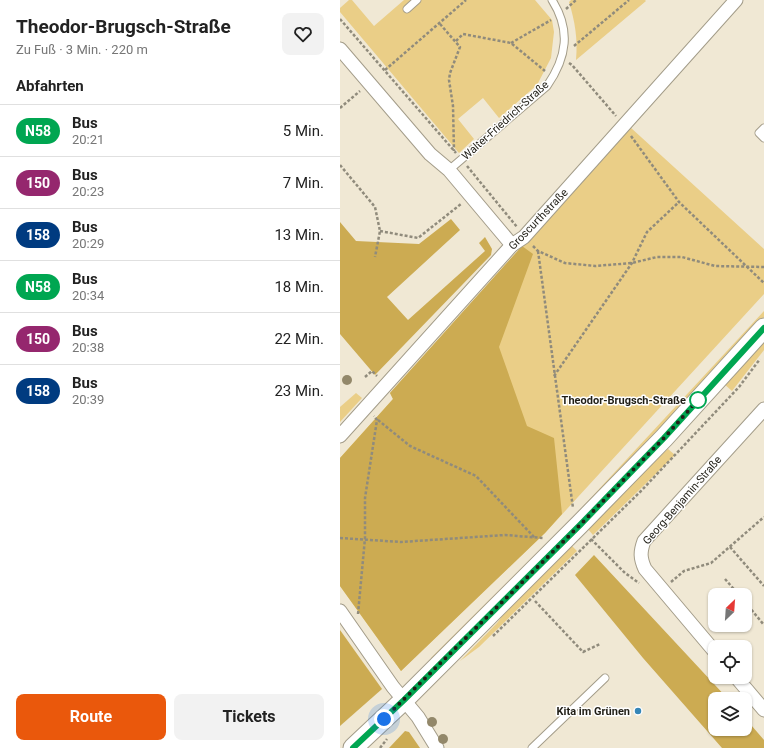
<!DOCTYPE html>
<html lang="de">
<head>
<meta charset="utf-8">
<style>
	body { margin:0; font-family:Roboto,sans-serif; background:#f2f2f2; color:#222; height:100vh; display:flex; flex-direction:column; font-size:15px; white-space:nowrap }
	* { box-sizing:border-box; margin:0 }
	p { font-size:13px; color:#767676 }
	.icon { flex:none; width:22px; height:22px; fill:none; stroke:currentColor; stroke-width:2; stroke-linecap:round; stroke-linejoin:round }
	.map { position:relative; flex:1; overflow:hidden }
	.panel { display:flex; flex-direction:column; background:#fff; width:340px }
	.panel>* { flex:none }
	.badge { padding:0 8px; border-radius:13px; font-size:14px; line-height:26px }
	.needle { width:26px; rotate:25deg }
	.controls { position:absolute; left:368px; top:588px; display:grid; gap:8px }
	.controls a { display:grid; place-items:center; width:44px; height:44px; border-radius:8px; background:#fff; box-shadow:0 1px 3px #0004; font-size:20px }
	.you { position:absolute; width:20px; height:20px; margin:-10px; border:3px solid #fff; border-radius:50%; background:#1a73e8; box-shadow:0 0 0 6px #1a73e833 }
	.map>.badge { position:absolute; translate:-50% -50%; box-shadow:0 0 0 2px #fff }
	h2 { padding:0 16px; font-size:15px; line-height:36px }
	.round { display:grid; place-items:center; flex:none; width:42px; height:42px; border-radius:8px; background:#f2f2f2 }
	.overview { display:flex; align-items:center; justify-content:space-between; height:68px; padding:0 16px }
	h1 { font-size:19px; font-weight:700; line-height:30px }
	.button { display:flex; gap:8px; margin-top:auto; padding:8px 16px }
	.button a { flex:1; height:46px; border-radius:8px; background:#ea580c; color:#fff; font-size:16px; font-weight:700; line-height:46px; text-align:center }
	.button a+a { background:#f2f2f2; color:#222 }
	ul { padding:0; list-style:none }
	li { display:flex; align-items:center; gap:12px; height:52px; padding:0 16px; border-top:1px solid #e0e0e0 }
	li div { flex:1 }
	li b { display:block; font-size:15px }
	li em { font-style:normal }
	li .badge { min-width:44px; font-weight:700; text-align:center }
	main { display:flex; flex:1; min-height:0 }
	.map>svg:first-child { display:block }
</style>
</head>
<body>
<main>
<section class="panel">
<div class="overview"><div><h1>Theodor-Brugsch-Straße</h1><p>Zu Fuß · 3 Min. · 220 m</p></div><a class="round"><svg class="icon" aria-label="heart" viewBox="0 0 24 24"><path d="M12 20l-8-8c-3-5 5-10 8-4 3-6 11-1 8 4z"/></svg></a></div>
<h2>Abfahrten</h2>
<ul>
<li><span class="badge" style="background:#00a651;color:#fff">N58</span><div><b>Bus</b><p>20:21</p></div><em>5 Min.</em></li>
<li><span class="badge" style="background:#95276e;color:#fff">150</span><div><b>Bus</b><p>20:23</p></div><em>7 Min.</em></li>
<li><span class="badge" style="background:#003b80;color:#fff">158</span><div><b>Bus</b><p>20:29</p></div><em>13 Min.</em></li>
<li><span class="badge" style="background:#00a651;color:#fff">N58</span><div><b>Bus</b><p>20:34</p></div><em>18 Min.</em></li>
<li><span class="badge" style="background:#95276e;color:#fff">150</span><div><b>Bus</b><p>20:38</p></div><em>22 Min.</em></li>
<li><span class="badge" style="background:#003b80;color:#fff">158</span><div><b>Bus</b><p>20:39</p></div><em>23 Min.</em></li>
</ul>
<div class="button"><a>Route</a><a>Tickets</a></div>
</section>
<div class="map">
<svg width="424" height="748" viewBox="0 0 424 748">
	<rect width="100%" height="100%" fill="#f0e8d4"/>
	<!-- green -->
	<g fill="#eace87">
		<path d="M9,0H12L34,26L64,0H195L212,20L214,32L211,58L197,85L159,118L143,98L118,119L134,139L119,153L0,12V8Z"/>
		<path d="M231,0H305L306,1L236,60C238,39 235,22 229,2Z"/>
		<path d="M290,127L424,249V294L205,533L61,671L0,586V458L53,399L50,393Z"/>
		<path d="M424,311V317L239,518L236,514Z"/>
		<path d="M424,338V350L392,391L383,383Z"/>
		<path d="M16,393L22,398L0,422V407Z"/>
		<path d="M328,449L335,455L253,535L247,528L308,465Z"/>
		<path d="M219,531L222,533L92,660L91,658L108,641Z"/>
		<path d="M230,544L237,551L139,647L120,661L157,623L178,595Z"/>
	</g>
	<!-- forest -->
	<g fill="#ccab52">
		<path d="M111,219L120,230L47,297L68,320L145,251L139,243L145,237L152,249L151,255L35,375L0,334V222L16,241L79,244Z"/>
		<path d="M182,246L193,254L159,347L187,426L214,438L222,514L205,533L61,671L0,586V458L53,399L50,393Z"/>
		<path d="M254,555L388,699H375V729H405V718L424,740V748H382L303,658L235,575Z"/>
		<path d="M0,630L42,689L0,726Z"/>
		<path d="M65,731L69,732L80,748H49Z"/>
	</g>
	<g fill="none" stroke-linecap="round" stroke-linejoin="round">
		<!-- service casing -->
		<g stroke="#a39c89" stroke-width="9">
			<g id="service">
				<path d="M67,9L77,0"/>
				<path d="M424,128L419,133L424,138"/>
				<path d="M109,170L207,86C227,57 231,30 212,0"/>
				<path d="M192,748L265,678"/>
			</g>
		</g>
		<!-- minor casing -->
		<g stroke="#a39c89" stroke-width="15">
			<g id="minor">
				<path d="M0,49L90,154L109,170L172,245"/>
				<path d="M0,436L172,245L184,237L396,0"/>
				<path d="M0,611L53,687L78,717L97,748"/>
				<path d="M375,652L305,569C300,558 300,552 304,541L424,409"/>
				<path d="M396,677L424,710"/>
			</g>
		</g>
		<!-- secondary casing -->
		<g stroke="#a39c89" stroke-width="21">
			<path id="secondary" d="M13,748L64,700L239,525L324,438L424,328"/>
		</g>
		<!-- path -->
		<g stroke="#908b7c" stroke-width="2.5" stroke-dasharray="3 2" stroke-linecap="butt">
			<path d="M226,9L236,0"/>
			<path d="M0,19L116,153"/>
			<path d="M100,24L120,47L110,73L109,80L113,106L114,151"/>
			<path d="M116,41L123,34L171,43L205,71"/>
			<path d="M171,43L211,20"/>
			<path d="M234,46L289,0"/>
			<path d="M229,63L232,65L276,116"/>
			<path d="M45,70L126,0"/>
			<path d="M0,108L20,91"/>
			<path d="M291,136L339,202L424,283"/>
			<path d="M0,165L35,207L40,231L35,257"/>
			<path d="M127,166L177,227"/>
			<path d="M40,231L78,238L121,204"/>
			<path d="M193,246L198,251L225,263L255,266L292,263L317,257H342L375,266L424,267"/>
			<path d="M198,251L233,508"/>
			<path d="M214,376L292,263L307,232L339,202"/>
			<path d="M25,377L32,371L37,376"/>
			<path d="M38,420L70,446L136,476L195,538"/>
			<path d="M0,538L61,542L165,535L203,538"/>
			<path d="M251,539L285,573L299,583"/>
			<path d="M390,547L424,586"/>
			<path d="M385,579L399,595"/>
			<path d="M331,582L344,571L371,563L424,517"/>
			<path d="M195,601L243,652L260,644"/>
			<path d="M405,602L424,625"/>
			<path d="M18,614L25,538V498L37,420L34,416"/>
			<path d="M153,636L301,491L399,387L420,359"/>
			<path d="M40,748L47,739"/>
		</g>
		<!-- service -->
		<use href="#service" stroke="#fff" stroke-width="7"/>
		<!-- minor -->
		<use href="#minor" stroke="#fff" stroke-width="13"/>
		<!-- secondary -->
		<use href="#secondary" stroke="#fff" stroke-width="19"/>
	</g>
	<!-- trees -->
	<g fill="#93886a">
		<circle cx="7" cy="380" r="5"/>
		<circle cx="92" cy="722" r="5"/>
		<circle cx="103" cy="739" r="5"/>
	</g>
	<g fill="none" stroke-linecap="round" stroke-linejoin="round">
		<!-- line casing -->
		<g stroke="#fff" stroke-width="9">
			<path id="line" d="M13,748L64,700L240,525L324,438L424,328"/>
		</g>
		<!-- line -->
		<use href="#line" stroke="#00a651" stroke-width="6"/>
		<!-- walk -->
		<path stroke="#201e16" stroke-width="4" stroke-dasharray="0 7.2" d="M44,719L240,525L324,438L358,400"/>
	</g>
	<!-- markers -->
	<circle fill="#fff" stroke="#00a651" stroke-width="2" cx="358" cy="400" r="8"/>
	<circle fill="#3586b7" stroke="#fff" stroke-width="1.5" cx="298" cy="711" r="4"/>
	<g text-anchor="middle" stroke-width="3" stroke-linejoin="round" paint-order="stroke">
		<!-- street labels -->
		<g font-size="11" fill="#201e16" stroke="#fff">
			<text transform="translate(165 120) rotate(-42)" y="4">Walter-Friedrich-Straße</text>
			<text transform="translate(198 219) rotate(-46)" y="4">Groscurthstraße</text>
			<text transform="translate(342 500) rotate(-49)" y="4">Georg-Benjamin-Straße</text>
		</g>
		<!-- stop labels -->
		<g font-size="11" font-weight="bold" fill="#201e16" stroke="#fff" text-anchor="end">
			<text x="346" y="404">Theodor-Brugsch-Straße</text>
		</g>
		<!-- poi labels -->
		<g font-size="11" font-weight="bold" fill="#201e16" stroke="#fff" text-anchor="end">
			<text x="290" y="715">Kita im Grünen</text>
		</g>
	</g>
</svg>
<div class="controls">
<a><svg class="needle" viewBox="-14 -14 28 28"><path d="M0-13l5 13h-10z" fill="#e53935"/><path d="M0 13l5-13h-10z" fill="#767676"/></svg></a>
<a><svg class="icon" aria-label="locate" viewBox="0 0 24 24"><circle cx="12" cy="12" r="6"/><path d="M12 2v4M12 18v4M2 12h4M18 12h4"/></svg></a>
<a><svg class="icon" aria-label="layers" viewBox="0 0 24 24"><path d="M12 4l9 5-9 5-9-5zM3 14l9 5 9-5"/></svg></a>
</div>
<div class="you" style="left:44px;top:719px"></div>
</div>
</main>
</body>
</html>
